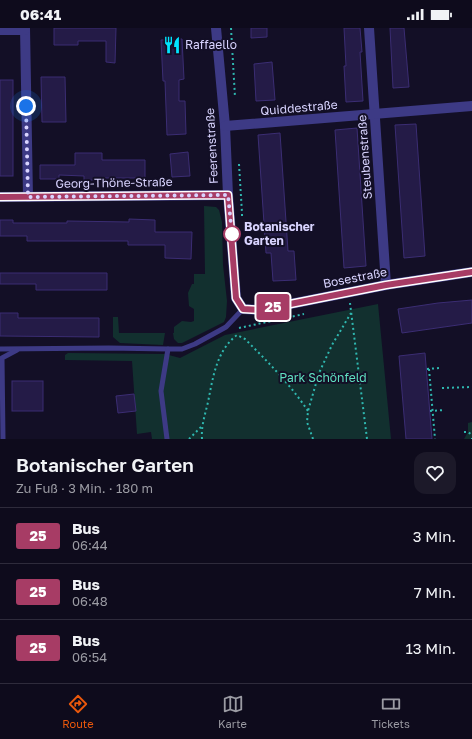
<!DOCTYPE html>
<html lang="de">
<head>
<meta charset="utf-8">
<style>
	body { margin:0; font-family:"Golos Text",sans-serif; background:#1c1929; color:#f1f3f6; height:100vh; display:flex; flex-direction:column; font-size:15px; white-space:nowrap }
	* { box-sizing:border-box; margin:0 }
	p { font-size:13px; color:#9b9ba3 }
	.icon { flex:none; width:22px; height:22px; fill:none; stroke:currentColor; stroke-width:2; stroke-linecap:round; stroke-linejoin:round }
	.map { position:relative; height:411px; overflow:hidden }
	.panel { display:flex; flex-direction:column; background:#0e0b1c; flex:1 }
	.panel>* { flex:none }
	.badge { padding:0 8px; border-radius:3px; font-size:14px; line-height:26px }
	.you { position:absolute; width:20px; height:20px; margin:-10px; border:3px solid #fff; border-radius:50%; background:#1a73e8; box-shadow:0 0 0 6px #1a73e833 }
	.map>.badge { position:absolute; translate:-50% -50%; box-shadow:0 0 0 2px #fff }
	.round { display:grid; place-items:center; flex:none; width:42px; height:42px; border-radius:12px; background:#1c1929 }
	.summary { display:flex; align-items:center; justify-content:space-between; height:68px; padding:0 16px }
	h1 { font-size:19px; font-weight:600; line-height:30px }
	ul { padding:0; list-style:none }
	li { display:flex; align-items:center; gap:12px; height:56px; padding:0 16px; border-top:1px solid #2e2b3b }
	li div { flex:1 }
	li b { display:block; font-size:15px }
	li em { font-style:normal }
	li .badge { min-width:44px; font-weight:700; text-align:center }
	.status { display:flex; justify-content:space-between; align-items:center; height:28px; padding:0 20px; background:#0e0b1c; direction:ltr }
	.status svg { height:11px; fill:currentColor }
	.tabs { display:flex; justify-content:space-around; align-items:center; height:56px; border-top:1px solid #2e2b3b; background:#0e0b1c; font-size:11px; color:#9b9ba3 }
	.tabs a { display:grid; justify-items:center; gap:2px }
	.tabs .on { color:#ea580c }
	.map>svg:first-child { display:block }
</style>
</head>
<body>
<div class="status"><b>06:41</b><svg viewBox="0 0 49 12"><path d="M0 12V9h3v3zM5 12V6h3v6zM10 12V3h3v9zM15 12V0h3v12zM26 1h20v11H26zM47 4h2v5h-2z"/></svg></div>
<div class="map">
<svg width="472" height="411" viewBox="0 0 472 411">
	<rect width="100%" height="100%" fill="#130f26"/>
	<!-- green -->
	<g fill="#12302f">
		<path d="M204,178L216,179L219,182L222,194L223,237L227,273L226,289L224,294L182,315H178L174,311L173,305H174V299L182,293L191,294L194,293V281L189,278L188,265L192,256H194V246H205Z"/>
		<path d="M378,276L391,411H152L151,404L137,406L132,333L65,332V327L68,325L165,326L180,330L225,307Z"/>
		<path d="M113,289H118L119,305H165L163,317L120,315L113,309Z"/>
		<path d="M472,394V411H464L468,404V395Z"/>
	</g>
	<!-- building -->
	<g fill="#241b47" stroke="#3b2d73">
		<path d="M54,0H116L115,35L106,34V13H78V17H54Z"/>
		<path d="M251,0H267V9L251,10Z"/>
		<path d="M344,0H360L362,24H360L363,73L346,74L344,38H346Z"/>
		<path d="M390,0H404L409,59L393,60Z"/>
		<path d="M182,11L184,51L179,52V73H185L186,106L167,107L165,53H163L161,12Z"/>
		<path d="M272,34L275,72L256,73L254,36Z"/>
		<path d="M41,49H65L66,94H42Z"/>
		<rect x="0" y="52" width="13" height="96"/>
		<path d="M416,96L425,228L404,230L395,97Z"/>
		<path d="M357,100L366,238L344,240L335,102Z"/>
		<path d="M280,105L288,223H294L296,252L273,253L271,225H266L258,107Z"/>
		<path d="M188,124L190,148L172,149L170,126Z"/>
		<path d="M75,125H102V132H145V150H98V152H84V148L59,147V151H40V137H75Z"/>
		<path d="M129,191L155,192V204H192L191,231L165,230V217H128V213H27V208H0V192H13V195H67V193L129,194Z"/>
		<path d="M0,245H107V262H36V256H0Z"/>
		<path d="M472,272V295L402,305L398,281L438,275Z"/>
		<path d="M0,285H18V290H99V309L0,308Z"/>
		<path d="M425,325L432,411H406L399,328Z"/>
		<rect x="12" y="353" width="31" height="30"/>
		<path d="M134,366L136,383L118,385L116,368Z"/>
	</g>
	<g fill="none" stroke-linecap="round" stroke-linejoin="round">
		<!-- path -->
		<g stroke="#2fb8b0" stroke-width="2" stroke-dasharray="2 3" stroke-linecap="butt">
			<path d="M231,0L235,69"/>
			<path d="M239,136L242,185V189"/>
			<path d="M350,275L367,411"/>
			<path d="M239,300L304,286"/>
			<path d="M427,341L440,340"/>
			<path d="M429,341L435,411"/>
			<path d="M442,360L472,359"/>
			<path d="M430,383L444,382"/>
			<path d="M464,404H468L472,407"/>
			<path d="M189,411L201,399"/>
			<path d="M202,411C201,398 205,387 208,374C213,350 216,323 237,307L245,311C268,334 290,356 308,383"/>
			<path d="M313,411L307,394L308,383L319,345L332,317L351,285"/>
			<path d="M472,411V410"/>
		</g>
		<!-- service -->
		<g stroke="#3d3a85" stroke-width="5">
			<path d="M0,321L109,320L168,321"/>
			<path d="M3,411L2,330L17,322"/>
			<path d="M167,411L161,363L168,321H182L195,316L226,299L243,281"/>
		</g>
		<!-- minor -->
		<g stroke="#3d3a85" stroke-width="10">
			<path d="M25,0L28,169"/>
			<path d="M216,0L225,98L228,167L236,270L243,281L260,282L386,257L472,244"/>
			<path d="M369,0L386,257"/>
			<path d="M0,2H25"/>
			<path d="M225,98L472,78"/>
			<path d="M0,169L228,167"/>
		</g>
	</g>
	<g fill="none" stroke-linecap="round" stroke-linejoin="round">
		<!-- line casing -->
		<g stroke="#fff" stroke-width="9">
			<path id="line" d="M0,169L228,167L236,270L243,281L260,282L386,257L472,244"/>
		</g>
		<!-- line -->
		<use href="#line" stroke="#a73c65" stroke-width="6"/>
		<!-- walk -->
		<path stroke="#d9d4ff" stroke-width="4" stroke-dasharray="0 7.2" d="M26,78L28,169L228,167L232,206"/>
	</g>
	<!-- icons -->
	<defs>
		<g id="restaurant-bare" transform="scale(1.38)"><path d="M-5-6h1v4h1v-4h1v4h1v-4h1v5L-1.5 .5V6h-2V.5L-5-1ZM5-6V6H3V1.5H1.5Q1.5-4 5-6Z" fill="#00e5ff" stroke="#130f26" stroke-width="2.5" paint-order="stroke"/></g>
	</defs>
	<g fill-rule="evenodd">
		<use href="#restaurant-bare" x="172" y="17"/>
	</g>
	<!-- markers -->
	<circle fill="#fff" stroke="#a73c65" stroke-width="2" cx="232" cy="206" r="8"/>
	<g text-anchor="middle" stroke-width="4" stroke-linejoin="round" paint-order="stroke">
		<!-- poi labels -->
		<g font-size="12" fill="#d9d4ff" stroke="#130f26" text-anchor="start">
			<text x="185" y="21">Raffaello</text>
		</g>
		<!-- street labels -->
		<g font-size="12" fill="#d9d4ff" stroke="#130f26">
			<text transform="translate(299 80) rotate(-5)" y="4">Quiddestraße</text>
			<text transform="translate(212 118) rotate(-93)" y="4">Feerenstraße</text>
			<text transform="translate(365 129) rotate(-94)" y="4">Steubenstraße</text>
			<text transform="translate(114 155) rotate(-1)" y="4">Georg-Thöne-Straße</text>
			<text transform="translate(355 250) rotate(-11)" y="4">Bosestraße</text>
		</g>
		<!-- stop labels -->
		<g font-size="12" font-weight="bold" fill="#d9d4ff" stroke="#130f26" text-anchor="start">
			<text x="244" y="203">Botanischer<tspan x="244" dy="14">Garten</tspan></text>
		</g>
		<!-- park labels -->
		<g font-size="12" fill="#5fe0c0" stroke="#130f26">
			<text x="323" y="354">Park Schönfeld</text>
		</g>
	</g>
</svg>
<div class="you" style="left:26px;top:78px"></div>
<b class="badge" style="left:273px;top:279px;background:#a73c65;color:#fff">25</b>
</div>
<section class="panel">
<div class="summary"><div><h1>Botanischer Garten</h1><p>Zu Fuß · 3 Min. · 180 m</p></div><a class="round"><svg class="icon" aria-label="heart" viewBox="0 0 24 24"><path d="M12 20l-8-8c-3-5 5-10 8-4 3-6 11-1 8 4z"/></svg></a></div>
<ul>
<li><span class="badge" style="background:#a73c65;color:#fff">25</span><div><b>Bus</b><p>06:44</p></div><em>3 Min.</em></li>
<li><span class="badge" style="background:#a73c65;color:#fff">25</span><div><b>Bus</b><p>06:48</p></div><em>7 Min.</em></li>
<li><span class="badge" style="background:#a73c65;color:#fff">25</span><div><b>Bus</b><p>06:54</p></div><em>13 Min.</em></li>
</ul>
</section>
<nav class="tabs">
<a class="on"><svg class="icon" aria-label="directions" viewBox="0 0 24 24"><path d="M12 3l9 9-9 9-9-9zM9 14v-3h6M13 9l2 2-2 2"/></svg>Route</a>
<a><svg class="icon" aria-label="map" viewBox="0 0 24 24"><path d="M3 6l6-2 6 2 6-2v14l-6 2-6-2-6 2zM9 4v14M15 6v14"/></svg>Karte</a>
<a><svg class="icon" aria-label="tickets" viewBox="0 0 24 24"><path d="M3 7h18v10H3zM15 7v10"/></svg>Tickets</a>
</nav>
</body>
</html>
